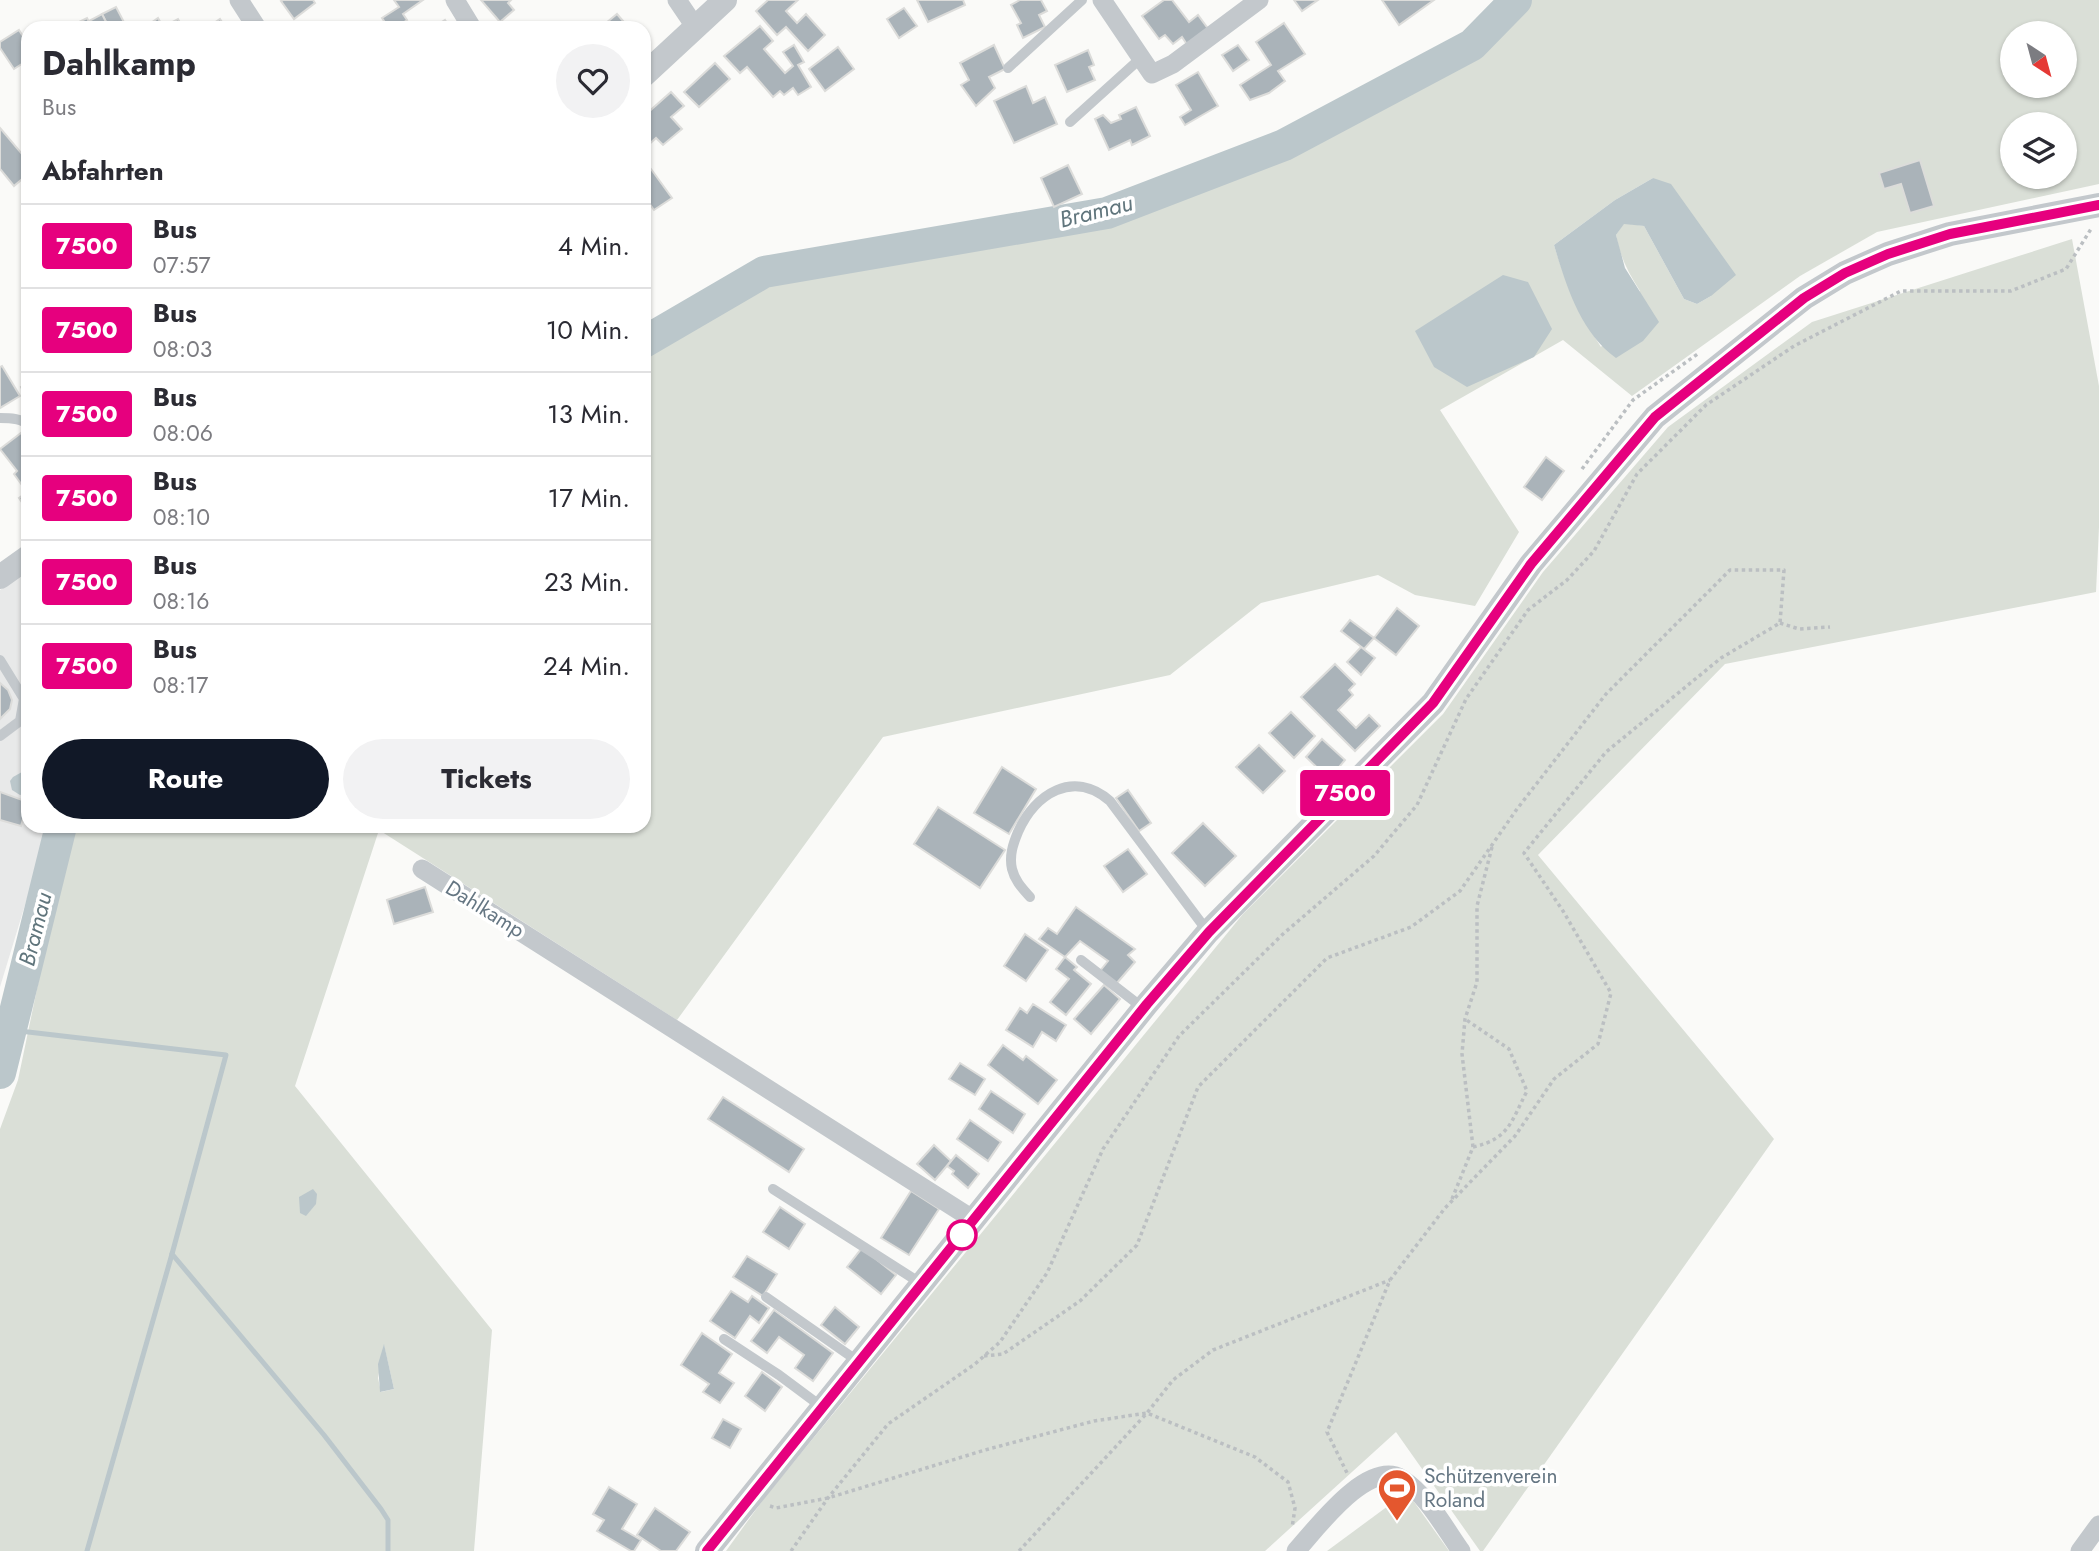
<!DOCTYPE html>
<html lang="de">
<head>
<meta charset="utf-8">
<style>
	body { margin:0; font-family:Jost,sans-serif; background:#f2f2f3; color:#2b2b33; height:100vh; display:flex; flex-direction:column; font-size:26px; white-space:nowrap }
	* { box-sizing:border-box; margin:0 }
	p { font-size:23px; color:#7c7c81 }
	.icon { flex:none; width:38px; height:38px; fill:none; stroke:currentColor; stroke-width:2; stroke-linecap:round; stroke-linejoin:round }
	.map { position:relative; flex:1; overflow:hidden }
	.sheet { position:absolute; left:21px; top:21px; width:630px; height:812px; display:flex; flex-direction:column; background:#fff; border-radius:21px; box-shadow:0 2px 5px #0004 }
	.sheet>* { flex:none }
	.badge { padding:0 14px; border-radius:5px; font-size:24px; line-height:46px }
	.needle { width:46px; rotate:144deg }
	.fabs { position:absolute; left:2000px; top:21px; display:grid; gap:14px }
	.fabs a { display:grid; place-items:center; width:77px; height:77px; border-radius:50%; background:#fff; box-shadow:0 2px 5px #0004; font-size:35px }
	.map>.badge { position:absolute; translate:-50% -50%; box-shadow:0 0 0 4px #fff }
	h2 { padding:0 21px; font-size:26px; line-height:63px }
	.round { display:grid; place-items:center; flex:none; width:74px; height:74px; border-radius:37px; background:#f2f2f3 }
	.headline { display:flex; align-items:center; justify-content:space-between; height:119px; padding:0 21px }
	h1 { font-size:33px; font-weight:700; line-height:52px }
	.button { display:flex; gap:14px; margin-top:auto; padding:14px 21px }
	.button a { flex:1; height:80px; border-radius:42px; background:#111827; color:#fff; font-size:28px; font-weight:700; line-height:80px; text-align:center }
	.button a+a { background:#f2f2f3; color:#2b2b33 }
	ul { padding:0; list-style:none }
	li { display:flex; align-items:center; gap:21px; height:84px; padding:0 21px; border-top:2px solid #e1e1e2 }
	li div { flex:1 }
	li b { display:block; font-size:26px }
	li em { font-style:normal }
	li .badge { min-width:77px; font-weight:700; text-align:center }
	.map>svg:first-child { display:block }
</style>
</head>
<body>
<div class="map">
<svg width="2099" height="1551" viewBox="0 0 2099 1551">
	<rect width="100%" height="100%" fill="#fafaf8"/>
	<!-- built -->
	<path fill="#e8e9e9" d="M28,569V826H49L0,987V590Z"/>
	<!-- green -->
	<g fill="#dadfd7" fill-rule="evenodd">
		<path d="M1522,0H2099V184L1877,232L1800,276L1632,396L1563,340L1440,410L1519,532L1475,606L1415,595L1378,575L1261,603L1170,675L883,737L677,1020L379,830L295,1086L492,1330L474,1551H0V1129L18,1080L71,826H644V346L766,275L1107,220L1285,152L1474,48ZM2012,33H2065V86H2012ZM2012,124H2065V177H2012ZM1653,178L1711,296L1697,304L1684,299L1644,226L1624,223L1616,235C1620,257 1628,272 1640,291L1601,347C1579,313 1566,284 1554,245L1615,200ZM384,1345L394,1389L381,1392L378,1378Z"/>
		<path d="M2072,239L2099,386V527L2096,592L1725,664L1538,855L1774,1139L1483,1551H1480L1396,1432L1265,1551H726L765,1497L1243,914L1443,714L1543,572L1668,427L1812,322Z"/>
		<path d="M1407,1492L1449,1551H1327Z"/>
	</g>
	<!-- water -->
	<g fill="#bbc7cb">
		<path d="M1653,178L1671,184L1736,275L1711,296L1697,304L1684,299L1644,226L1624,224L1616,235L1625,268L1659,322L1643,341L1616,358C1580,332 1566,285 1554,245L1615,200Z"/>
		<path d="M1503,275L1528,282L1552,329L1534,357L1467,387L1434,367L1415,331Z"/>
		<path d="M22,772L28,775V793L20,795L12,790L10,781L13,777Z"/>
		<path d="M313,1189L317,1194L316,1204L306,1216L300,1213L299,1197Z"/>
		<path d="M384,1344L394,1389L380,1392L378,1364Z"/>
	</g>
	<g fill="none" stroke-linecap="round" stroke-linejoin="round">
		<!-- stream -->
		<g stroke="#bbc7cb" stroke-width="5">
			<path d="M11,1030L226,1055L172,1254L87,1551"/>
			<path d="M172,1254L324,1435L381,1509L388,1520V1551"/>
		</g>
		<!-- river -->
		<g stroke="#bbc7cb" stroke-width="32">
			<path d="M644,342L764,272L1107,213L1284,145L1472,45L1516,0"/>
			<path d="M0,1073L61,826"/>
		</g>
	</g>
	<!-- building -->
	<g fill="#aab3b9" stroke="#dcdcda" stroke-width="2">
		<path d="M283,0H313L315,3L294,19L281,1Z"/>
		<path d="M394,0H423L403,14L407,20L396,28H389L382,18L399,7Z"/>
		<path d="M481,0H511L508,3L514,10L500,22Z"/>
		<path d="M768,0H798L786,11L797,23L806,14L825,35L808,51L786,27L777,35L756,11Z"/>
		<path d="M917,0H963L965,5L928,22Z"/>
		<path d="M1020,0H1041L1047,11L1039,15L1045,27L1023,38L1017,25L1021,23L1011,5Z"/>
		<path d="M1164,0H1172L1189,22L1198,15L1209,30L1188,46L1182,37L1173,44L1165,35L1159,39L1142,16Z"/>
		<path d="M1294,0H1318L1302,11Z"/>
		<path d="M1382,0H1434L1399,25Z"/>
		<path d="M116,7L127,28H109L102,14Z"/>
		<path d="M904,8L917,26L899,38L887,19Z"/>
		<path d="M102,14L109,28H92L89,21Z"/>
		<path d="M617,14L629,28H600Z"/>
		<path d="M87,18L92,28H75L73,25Z"/>
		<path d="M158,18L163,27L178,19L183,28H144Z"/>
		<path d="M220,19L226,28H207Z"/>
		<path d="M445,20L450,28H433Z"/>
		<path d="M1284,23L1305,54L1278,71L1285,81L1269,93L1250,100L1240,85L1271,65L1256,42Z"/>
		<path d="M760,26L773,41L764,49L785,73L793,66L783,52L794,45L804,62L798,65L811,87L798,95L793,88L784,95L780,91L773,97L747,67L740,73L724,56Z"/>
		<path d="M19,30L28,44V60L14,69L0,48V42Z"/>
		<path d="M994,45L1005,69L989,77L995,88L976,106L961,85L969,80L960,63Z"/>
		<path d="M1238,45L1249,60L1233,71L1222,55Z"/>
		<path d="M838,47L854,69L825,91L809,69Z"/>
		<path d="M1088,50L1094,65L1089,67L1095,80L1067,92L1055,65Z"/>
		<path d="M715,63L730,79L699,107L684,92Z"/>
		<path d="M1198,72L1218,106L1185,125L1180,117L1191,110L1176,85Z"/>
		<path d="M1026,86L1033,103L1045,97L1057,124L1014,143L994,101Z"/>
		<path d="M671,92L684,106L671,117L682,129L663,145L656,138L646,147L644,145V116Z"/>
		<path d="M1136,107L1150,136L1132,145L1130,140L1109,150L1095,119L1103,115L1111,123L1121,119L1119,115Z"/>
		<path d="M0,128L28,161V174L14,186L0,169Z"/>
		<path d="M1920,160L1934,206L1910,213L1901,184L1884,189L1879,173Z"/>
		<path d="M1068,165L1082,194L1054,207L1041,178Z"/>
		<path d="M651,169L672,198L654,210L649,203L644,206V173Z"/>
		<path d="M2,366L20,396L0,408V367Z"/>
		<path d="M28,382V399L21,387Z"/>
		<path d="M21,433L28,442V511L19,498L27,492L14,474L17,471L0,449Z"/>
		<path d="M1546,457L1564,471L1542,500L1524,487Z"/>
		<path d="M1397,608L1419,626L1396,655L1374,638Z"/>
		<path d="M1350,620L1374,638L1364,649L1341,631Z"/>
		<path d="M1361,647L1375,658L1361,675L1347,662Z"/>
		<path d="M1335,664L1355,684L1349,690L1353,695L1338,710L1356,728L1369,715L1380,726L1355,751L1301,697Z"/>
		<path d="M0,683L8,690L12,700L10,709L0,719Z"/>
		<path d="M1291,712L1315,736L1294,758L1269,733Z"/>
		<path d="M1322,739L1345,760L1329,779L1306,757Z"/>
		<path d="M1259,745L1285,771L1263,793L1236,767Z"/>
		<path d="M1002,767L1036,789L1009,834L974,813Z"/>
		<path d="M1128,790L1151,823L1139,831L1116,798Z"/>
		<path d="M0,792L28,802L21,826L0,820Z"/>
		<path d="M938,807L1005,850L980,888L914,844Z"/>
		<path d="M1203,823L1236,856L1205,886L1172,853Z"/>
		<path d="M1128,849L1147,874L1123,892L1104,866Z"/>
		<path d="M425,887L433,912L394,924L387,900Z"/>
		<path d="M1076,907L1135,949L1128,955L1135,962L1116,984L1100,971L1108,961L1080,941L1065,957L1039,939L1048,928L1057,934Z"/>
		<path d="M1025,934L1048,950L1026,981L1004,966Z"/>
		<path d="M1065,957L1077,967L1074,970L1091,984L1066,1015L1050,1002L1069,979L1056,969Z"/>
		<path d="M1104,985L1120,999L1091,1034L1074,1019Z"/>
		<path d="M1033,1004L1066,1025L1056,1041L1042,1032L1033,1047L1006,1030L1020,1008L1027,1013Z"/>
		<path d="M1003,1045L1023,1060L1026,1056L1057,1080L1038,1104L988,1065Z"/>
		<path d="M960,1063L985,1079L975,1095L949,1079Z"/>
		<path d="M991,1091L1025,1114L1013,1133L979,1109Z"/>
		<path d="M723,1097L804,1149L789,1172L708,1119Z"/>
		<path d="M970,1120L1001,1142L988,1161L957,1139Z"/>
		<path d="M934,1145L951,1161L935,1180L917,1164Z"/>
		<path d="M956,1155L979,1174L968,1188L952,1174L954,1171L947,1166Z"/>
		<path d="M911,1191L939,1209L909,1255L881,1238Z"/>
		<path d="M780,1207L805,1224L789,1249L763,1232Z"/>
		<path d="M862,1248L896,1275L881,1294L847,1267Z"/>
		<path d="M747,1256L777,1274L763,1296L733,1277Z"/>
		<path d="M731,1291L748,1302L752,1296L769,1308L759,1323L750,1316L735,1338L710,1321Z"/>
		<path d="M835,1307L859,1327L845,1344L821,1325Z"/>
		<path d="M774,1310L833,1353L813,1381L795,1368L804,1355L779,1337L767,1353L751,1341Z"/>
		<path d="M702,1333L732,1354L719,1373L734,1383L720,1403L703,1392L709,1384L681,1365Z"/>
		<path d="M762,1372L782,1387L765,1411L745,1396Z"/>
		<path d="M723,1419L741,1429L730,1448L712,1438Z"/>
		<path d="M609,1487L637,1504L622,1529L641,1540L634,1551H631L597,1531L604,1520L593,1514Z"/>
		<path d="M655,1508L690,1532L676,1551H661L637,1535Z"/>
	</g>
	<g fill="none" stroke-linecap="round" stroke-linejoin="round">
		<!-- path -->
		<g stroke="#bbbfc2" stroke-width="3.5" stroke-dasharray="3.5 3.5" stroke-linecap="butt">
			<path d="M1582,469L1633,400L1699,353"/>
			<path d="M1780,623L1799,629L1830,627"/>
			<path d="M1473,1147L1462,1054L1465,1019L1477,982V906L1492,847"/>
			<path d="M1452,1199L1473,1147C1509,1139 1511,1122 1527,1091L1509,1049L1465,1019"/>
			<path d="M984,1356L1003,1354L1080,1301L1137,1245L1198,1087L1327,958L1411,927L1460,891L1517,809L1606,694L1730,570H1784L1780,623L1721,658L1606,752L1524,853L1563,911L1611,993L1598,1044L1554,1079L1515,1136L1445,1208L1390,1280L1327,1432L1348,1475"/>
			<path d="M770,1506L776,1508L828,1498L985,1450L1094,1421L1147,1413L1255,1457L1288,1482L1295,1508L1292,1528"/>
			<path d="M791,1551L828,1498L888,1424L975,1364L1000,1342L1047,1273L1103,1149L1179,1036L1283,934L1374,856L1417,805L1466,699L1528,610L1567,580L1594,551L1637,474L1706,405L1794,346L1901,291H2011L2066,269L2091,229"/>
			<path d="M1019,1551L1147,1413L1173,1380L1213,1350L1390,1280"/>
		</g>
		<!-- service -->
		<g stroke="#c3c8cc" stroke-width="10">
			<path d="M1008,68L1082,0"/>
			<path d="M1070,122L1142,57"/>
			<path d="M0,418C9,418 22,418 28,425"/>
			<path d="M0,660L24,699L20,721L0,736"/>
			<path d="M1030,897C1022,888 1015,881 1012,869C1009,856 1013,844 1018,832C1035,794 1073,769 1110,801L1208,932"/>
			<path d="M1081,960L1143,1008"/>
			<path d="M773,1189L922,1284"/>
			<path d="M766,1297L859,1362"/>
			<path d="M724,1339L779,1375L822,1407"/>
		</g>
		<!-- minor -->
		<g stroke="#c3c8cc" stroke-width="19">
			<path d="M239,0L257,28"/>
			<path d="M455,0L472,28"/>
			<path d="M677,0L696,28"/>
			<path d="M1102,0L1152,74L1173,64L1259,0"/>
			<path d="M422,869L974,1220"/>
			<path d="M1296,1551C1316,1529 1368,1458 1402,1479C1427,1495 1444,1527 1461,1551"/>
			<path d="M2080,1551L2099,1525"/>
		</g>
		<!-- tertiary -->
		<g stroke="#c3c8cc" stroke-width="24">
			<path d="M644,75L725,0"/>
			<path d="M0,577L28,557"/>
			<path d="M707,1551L1147,1004L1208,932L1433,703L1531,564L1655,417L1804,298L1845,273L1888,254L1950,234L2099,205"/>
		</g>
	</g>
	<g fill="none" stroke-linecap="round" stroke-linejoin="round">
		<!-- line casing -->
		<g stroke="#fff" stroke-width="16">
			<path id="line" d="M707,1551L1147,1004L1209,932L1433,703L1531,564L1655,417L1804,298L1845,273L1888,254L1950,234L2099,205"/>
		</g>
		<!-- line -->
		<use href="#line" stroke="#e6007e" stroke-width="10"/>
	</g>
	<!-- icons -->
	<defs>
		<g id="stadium-pin" transform="scale(2.0125)"><path d="M0 17L-7.5 6A9.5 9.5 0 1 1 7.5 6Z" fill="#e4572e" stroke="#fff"/><path d="M0-5a6.5 5 0 1 0 0 10a6.5 5 0 1 0 0-10ZM-3.5-1.8h7v3.6h-7Z" fill="#fff"/></g>
	</defs>
	<g fill-rule="evenodd">
		<use href="#stadium-pin" x="1397" y="1488"/>
	</g>
	<!-- markers -->
	<circle fill="#fff" stroke="#e6007e" stroke-width="3.5" cx="962" cy="1235" r="14"/>
	<g text-anchor="middle" stroke-width="7" stroke-linejoin="round" paint-order="stroke">
		<!-- street labels -->
		<g font-size="21" fill="#657683" stroke="#fff">
			<text transform="translate(485 909) rotate(32)" y="7">Dahlkamp</text>
		</g>
		<!-- poi labels -->
		<g font-size="21" fill="#657683" stroke="#fff" text-anchor="start">
			<text x="1424" y="1483">Schützenverein<tspan x="1424" dy="24">Roland</tspan></text>
		</g>
		<!-- water labels -->
		<g font-size="23" font-style="italic" fill="#60757c" stroke="#fff">
			<text transform="translate(1096 211) rotate(-14)" y="8">Bramau</text>
			<text transform="translate(35 929) rotate(-76)" y="8">Bramau</text>
		</g>
	</g>
</svg>
<div class="fabs">
<a><svg class="needle" viewBox="-14 -14 28 28"><path d="M0-13l5 13h-10z" fill="#e53935"/><path d="M0 13l5-13h-10z" fill="#7c7c81"/></svg></a>
<a><svg class="icon" aria-label="layers" viewBox="0 0 24 24"><path d="M12 4l9 5-9 5-9-5zM3 14l9 5 9-5"/></svg></a>
</div>
<b class="badge" style="left:1345px;top:793px;background:#e6007e;color:#fff">7500</b>
<section class="sheet">
<div class="headline"><div><h1>Dahlkamp</h1><p>Bus</p></div><a class="round"><svg class="icon" aria-label="heart" viewBox="0 0 24 24"><path d="M12 20l-8-8c-3-5 5-10 8-4 3-6 11-1 8 4z"/></svg></a></div>
<h2>Abfahrten</h2>
<ul>
<li><span class="badge" style="background:#e6007e;color:#fff">7500</span><div><b>Bus</b><p>07:57</p></div><em>4 Min.</em></li>
<li><span class="badge" style="background:#e6007e;color:#fff">7500</span><div><b>Bus</b><p>08:03</p></div><em>10 Min.</em></li>
<li><span class="badge" style="background:#e6007e;color:#fff">7500</span><div><b>Bus</b><p>08:06</p></div><em>13 Min.</em></li>
<li><span class="badge" style="background:#e6007e;color:#fff">7500</span><div><b>Bus</b><p>08:10</p></div><em>17 Min.</em></li>
<li><span class="badge" style="background:#e6007e;color:#fff">7500</span><div><b>Bus</b><p>08:16</p></div><em>23 Min.</em></li>
<li><span class="badge" style="background:#e6007e;color:#fff">7500</span><div><b>Bus</b><p>08:17</p></div><em>24 Min.</em></li>
</ul>
<div class="button"><a>Route</a><a>Tickets</a></div>
</section>
</div>
</body>
</html>
